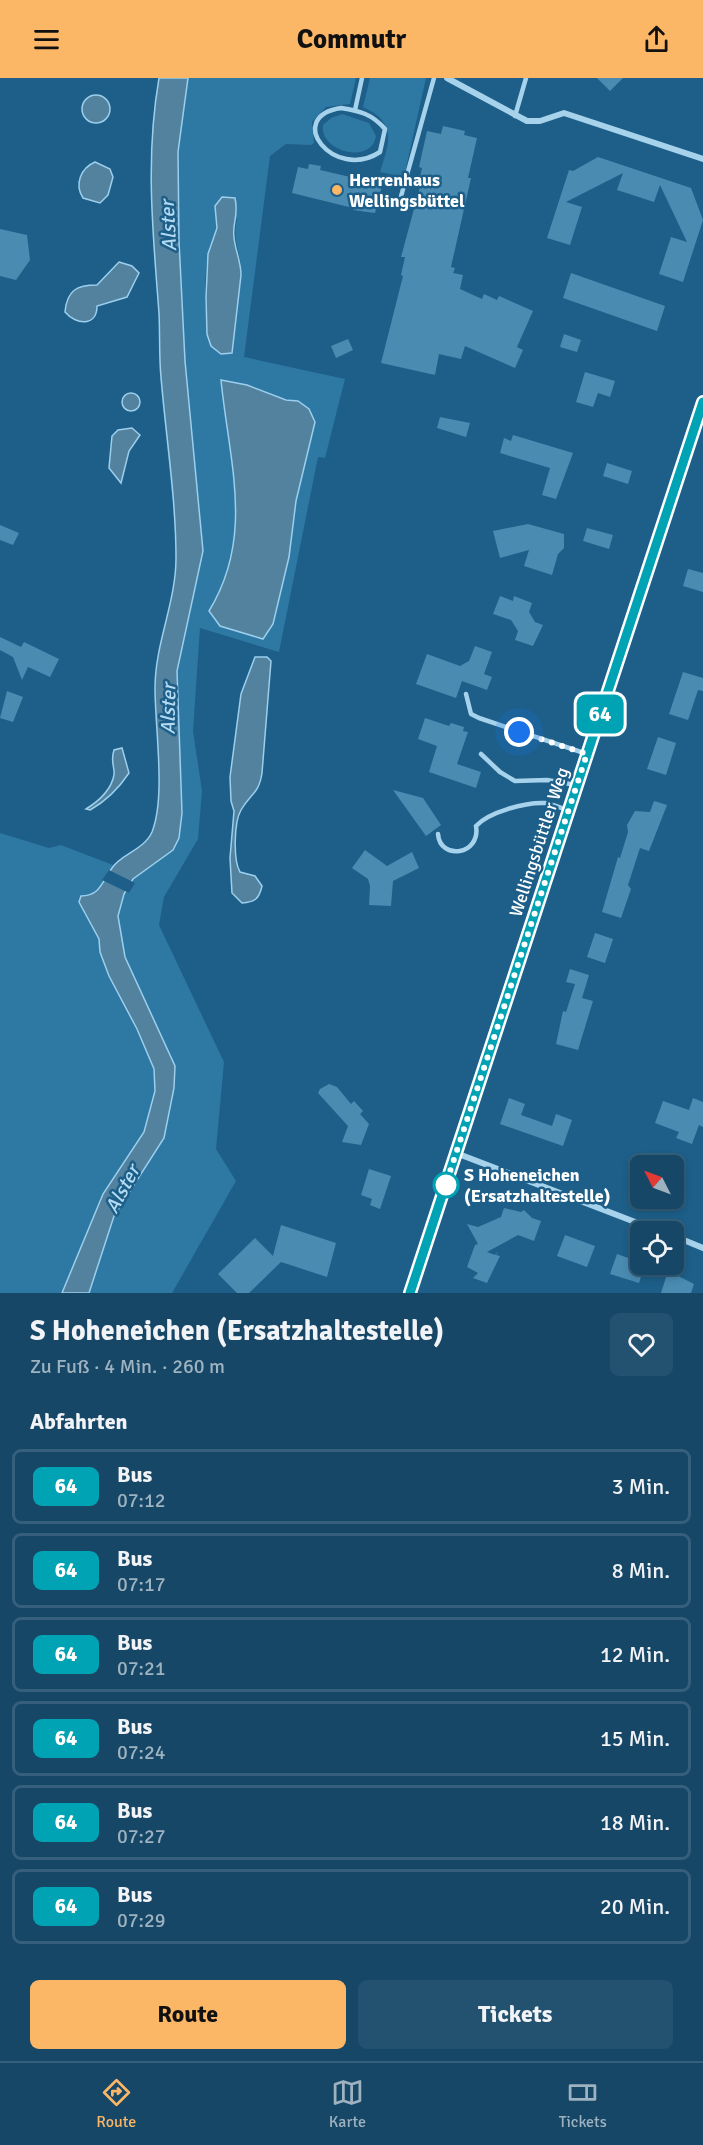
<!DOCTYPE html>
<html lang="de">
<head>
<meta charset="utf-8">
<style>
	body { margin:0; font-family:Signika,sans-serif; background:#235170; color:#f1f3f6; height:100vh; display:flex; flex-direction:column; font-size:22px; white-space:nowrap }
	* { box-sizing:border-box; margin:0 }
	p { font-size:20px; color:#9eb2c0 }
	.icon { flex:none; width:33px; height:33px; fill:none; stroke:currentColor; stroke-width:2; stroke-linecap:round; stroke-linejoin:round }
	.map { position:relative; height:1215px; overflow:hidden }
	.panel { display:flex; flex-direction:column; background:#164767; flex:1 }
	.panel>* { flex:none }
	.badge { padding:0 12px; border-radius:9px; font-size:21px; line-height:39px }
	.needle { width:39px; rotate:312deg }
	.controls { position:absolute; left:630px; top:1077px; display:grid; gap:12px }
	.controls a { display:grid; place-items:center; width:54px; height:54px; border-radius:9px; background:#164767; box-shadow:0 3px 9px #0003,0 0 0 2px #355f7b; font-size:30px }
	.you { position:absolute; width:30px; height:30px; margin:-15px; border:4px solid #fff; border-radius:50%; background:#1a73e8; box-shadow:0 0 0 9px #1a73e833 }
	.map>.badge { position:absolute; translate:-50% -50%; box-shadow:0 0 0 3px #fff }
	h2 { padding:0 30px; font-size:22px; line-height:54px }
	.round { display:grid; place-items:center; flex:none; width:63px; height:63px; border-radius:9px; background:#235170 }
	.head { display:flex; align-items:center; justify-content:space-between; height:102px; padding:0 30px }
	h1 { font-size:28px; font-weight:700; line-height:45px }
	.primary-button { display:flex; gap:12px; margin-top:auto; padding:12px 30px }
	.primary-button a { flex:1; height:69px; border-radius:9px; background:#fbb666; color:#111; font-size:24px; font-weight:700; line-height:69px; text-align:center }
	.primary-button a+a { background:#235170; color:#f1f3f6 }
	ul { padding:0; list-style:none }
	li { display:flex; align-items:center; gap:18px; height:75px; margin:0 12px 9px; padding:0 18px; border:3px solid #355f7b; border-radius:9px }
	li div { flex:1 }
	li b { display:block; font-size:22px }
	li em { font-style:normal }
	li .badge { min-width:66px; font-weight:700; text-align:center }
	header { display:flex; justify-content:space-between; align-items:center; height:78px; padding:0 30px; background:#fbb666; color:#111; font-size:27px; font-weight:700 }
	.tab-bar { display:flex; justify-content:space-around; align-items:center; height:84px; border-top:2px solid #355f7b; background:#164767; font-size:16px; color:#9eb2c0 }
	.tab-bar a { display:grid; justify-items:center; gap:3px }
	.tab-bar .current { color:#fbb666 }
	.map>svg:first-child { display:block }
</style>
</head>
<body>
<header><svg class="icon" aria-label="menu" viewBox="0 0 24 24"><path d="M4 6h16M4 12h16M4 18h16"/></svg>Commutr<svg class="icon" aria-label="share" viewBox="0 0 24 24"><path d="M12 15V3M7 8l5-5 5 5M5 13v7h14v-7"/></svg></header>
<div class="map">
<svg width="703" height="1215" viewBox="0 0 703 1215">
	<rect width="100%" height="100%" fill="#1d5f89"/>
	<!-- green -->
	<g fill="#2e78a4" fill-rule="evenodd">
		<path d="M159,0H356L350,26L326,29L312,44L314,65L311,67L286,66L270,78L244,279L345,301L325,380L318,379L279,574L200,550L193,653L202,713L198,761L164,819L159,847L224,984L216,1071L236,1103L172,1215H0V755L49,770L61,767L113,787C126,780 144,769 151,756C167,724 153,646 155,607C157,564 178,522 176,478C174,418 165,358 160,298C159,275 160,253 158,230C152,151 145,79 159,0ZM216,140L237,141C233,157 237,166 240,182C247,212 223,234 207,256C206,228 203,199 209,171C212,161 219,151 216,140ZM221,303C248,305 272,320 298,323L315,344L296,423L289,479L263,561L209,533C256,456 229,386 221,303Z"/>
		<path d="M370,0H426L404,99L380,94C390,63 397,45 363,29Z"/>
		<path d="M342,36L369,45L376,58C372,87 319,74 323,47L331,40Z"/>
	</g>
	<!-- water -->
	<g fill="#53829e" stroke="#9bcfed" stroke-width="1.5">
		<path d="M159,0H188L178,74L179,163L185,283L203,473L177,593L182,735L179,760L173,772L133,801L124,816L118,838L125,879L175,988L174,1010L164,1060L114,1138L89,1215H62L103,1116L144,1054L155,1013L154,991L137,951L109,898L100,874L99,861L79,824L81,818C100,818 102,804 112,790C121,776 144,772 152,754C166,719 155,650 155,610C155,565 176,525 176,480C176,420 166,359 161,299C159,278 160,257 159,235C153,155 145,81 159,0Z"/>
		<circle cx="96" cy="31" r="14"/>
		<path d="M95,84L110,91L113,99L108,117L100,125L83,120C74,106 81,90 95,84Z"/>
		<path d="M222,119L235,120C239,138 232,145 234,159C235,172 241,183 241,197L232,275L221,276L211,268L207,256L206,219L208,176L217,150L215,128Z"/>
		<path d="M119,184L132,188L139,195L127,219L97,228C97,249 76,247 65,234C67,212 77,207 97,207Z"/>
		<path d="M221,302L247,307L286,322L298,323L309,331L315,344L296,423L289,479L273,546L263,561L220,548L209,533C255,458 229,384 221,302Z"/>
		<circle cx="131" cy="324" r="9"/>
		<path d="M132,350L140,357L129,373L121,405L109,390L112,358L118,352Z"/>
		<path d="M255,579H267L271,583L262,695C259,716 250,716 241,732C234,744 233,782 240,794L255,798L262,808C259,821 255,824 242,825L232,815L230,780L234,733L231,723L230,699L241,616Z"/>
		<path d="M122,670L129,695C119,710 106,723 90,732L86,731C99,723 111,713 114,697C115,688 110,684 114,672Z"/>
	</g>
	<!-- pier -->
	<path fill="#1d5f89" d="M109,792L135,805L129,815L102,802Z"/>
	<!-- building -->
	<g fill="#4a8bb2">
		<path d="M597,0H623L610,13Z"/>
		<path d="M443,48L465,53L464,57L477,60L468,100H471L451,189L455,190L453,195L463,197L460,211L482,221L484,216L497,222L499,218L533,233L517,269L523,272L515,290L465,268L461,281L439,276L435,297L381,285L403,198L401,197L405,179H401L420,109L418,108L422,90L419,89L427,53L441,56Z"/>
		<path d="M598,79L691,110L703,142L683,204L659,196L671,159L687,164L660,107L654,124L617,112L623,95L566,124L582,129L570,167L547,160L569,92L573,93Z"/>
		<path d="M309,86L321,88L320,92L359,101L360,97L371,100L369,106L382,108L375,135L353,132V130L292,115L298,89L308,91Z"/>
		<path d="M0,151L27,157L30,182L16,202L0,198Z"/>
		<path d="M571,195L665,228L657,253L563,220Z"/>
		<path d="M564,256L581,262L577,274L560,269Z"/>
		<path d="M348,261L353,272L336,280L331,268Z"/>
		<path d="M585,294L615,303L610,319L598,315L593,329L576,324Z"/>
		<path d="M440,339L470,345L466,359L437,350Z"/>
		<path d="M513,357L573,375L556,421L542,417L550,390L500,375L504,360L511,363Z"/>
		<path d="M607,385L632,393L628,406L603,398Z"/>
		<path d="M528,446L564,456V470L558,476L552,497L524,488L529,472L500,480L493,453Z"/>
		<path d="M0,447L19,455L13,467L0,462Z"/>
		<path d="M587,450L613,457L609,471L583,463Z"/>
		<path d="M688,491L703,495V514L683,508Z"/>
		<path d="M500,518L513,523L514,518L532,525L529,534L535,544L543,547L533,568L515,562L518,553L511,542L493,536Z"/>
		<path d="M0,559L21,569L24,564L59,581L50,599L28,589L22,602L13,579L0,572Z"/>
		<path d="M475,568L492,574L484,596L492,599L487,612L462,603L456,620L416,606L427,576L460,588L469,583Z"/>
		<path d="M683,594L703,600V613L698,612L688,642L669,636Z"/>
		<path d="M7,613L23,619L13,644L0,640Z"/>
		<path d="M425,640L449,648L451,645L464,649L463,653L468,654L457,686L481,694L476,710L429,694L437,668L418,661Z"/>
		<path d="M658,659L676,665L666,697L647,691Z"/>
		<path d="M393,712L423,720L441,747L426,758Z"/>
		<path d="M654,723L667,727L649,773L640,770L628,807L631,811L621,840L602,834L618,779L620,780L628,754L627,747L635,733L650,734Z"/>
		<path d="M365,772L387,788L412,774L419,790L393,803L391,828L369,827L370,808L368,801L352,790Z"/>
		<path d="M595,855L613,861L605,885L587,879Z"/>
		<path d="M570,891L589,897L582,920L593,923L578,972L556,966L563,933L566,934L575,906L566,904Z"/>
		<path d="M329,1006L337,1009L351,1026L354,1023L363,1033L360,1036L369,1046L361,1067L342,1064L348,1048L318,1015L320,1011Z"/>
		<path d="M509,1020L525,1026L521,1037L552,1048L556,1036L572,1042L563,1068L500,1046Z"/>
		<path d="M693,1020L703,1024V1049L699,1047L692,1066L676,1060L679,1054L655,1045L663,1023L689,1032Z"/>
		<path d="M369,1091L391,1098L380,1131L370,1127L372,1121L361,1117Z"/>
		<path d="M504,1130L521,1134L524,1132L532,1140L541,1143L534,1163L518,1157L487,1174L495,1177L498,1173L496,1177L500,1178L487,1205L473,1200L478,1195L467,1189L475,1167L478,1166L467,1146L478,1149L501,1139Z"/>
		<path d="M281,1147L336,1165L327,1199L281,1184L249,1215H237L218,1196L255,1160L273,1178Z"/>
		<path d="M565,1157L595,1168L587,1189L557,1178Z"/>
		<path d="M617,1176L645,1186L639,1205L610,1196Z"/>
		<path d="M667,1196L675,1199L676,1197L694,1206L691,1215H661Z"/>
	</g>
	<g fill="none" stroke-linecap="round" stroke-linejoin="round">
		<!-- service -->
		<g stroke="#a7d2eb" stroke-width="4.5">
			<path d="M341,30C360,33 372,36 385,51L380,74C334,104 283,39 341,30Z"/>
			<path d="M355,32L362,0"/>
			<path d="M515,38L526,0"/>
			<path d="M400,122L434,0"/>
			<path d="M466,616L471,636L479,640L587,676"/>
			<path d="M481,676L500,694L515,703L547,702L576,707"/>
			<path d="M438,756C440,783 481,777 476,748C489,734 526,724 545,725C552,726 561,730 568,732"/>
		</g>
		<!-- minor -->
		<g stroke="#a7d2eb" stroke-width="6">
			<path d="M447,0L527,43H540L564,35L703,81"/>
			<path d="M456,1075L661,1154"/>
			<path d="M674,1158L703,1170"/>
		</g>
		<!-- secondary -->
		<path stroke="#d3eaf9" stroke-width="12" d="M410,1215L703,324"/>
	</g>
	<g fill="none" stroke-linecap="round" stroke-linejoin="round">
		<!-- line casing -->
		<g stroke="#fff" stroke-width="14">
			<path id="line" d="M410,1215L703,324"/>
		</g>
		<!-- line -->
		<use href="#line" stroke="#00a3b4" stroke-width="9"/>
		<!-- walk -->
		<path stroke="#fff" stroke-width="6" stroke-dasharray="0 10.8" d="M446,1107L443,1115L587,676L519,654"/>
	</g>
	<!-- markers -->
	<circle fill="#fbb666" stroke="#1d5f89" stroke-width="2" cx="337" cy="112" r="6"/>
	<circle fill="#fff" stroke="#00a3b4" stroke-width="3" cx="446" cy="1107" r="12"/>
	<g text-anchor="middle" stroke-width="5" stroke-linejoin="round" paint-order="stroke">
		<!-- poi labels -->
		<g font-size="18" font-weight="bold" fill="#fff" stroke="#1d5f89" text-anchor="start">
			<text x="349" y="108">Herrenhaus<tspan x="349" dy="21">Wellingsbüttel</tspan></text>
		</g>
		<!-- street labels -->
		<g font-size="18" fill="#fff" stroke="#1d5f89">
			<text transform="translate(539 764) rotate(-72)" y="6">Wellingsbüttler Weg</text>
		</g>
		<!-- stop labels -->
		<g font-size="18" font-weight="bold" fill="#fff" stroke="#1d5f89" text-anchor="start">
			<text x="464" y="1103">S Hoheneichen<tspan x="464" dy="21">(Ersatzhaltestelle)</tspan></text>
		</g>
		<!-- water labels -->
		<g font-size="20" font-style="italic" fill="#b3dbf3" stroke="#1d5f89">
			<text transform="translate(168 148) rotate(-93)" y="7">Alster</text>
			<text transform="translate(168 631) rotate(-89)" y="7">Alster</text>
			<text transform="translate(122 1111) rotate(-62)" y="7">Alster</text>
		</g>
	</g>
</svg>
<div class="controls">
<a><svg class="needle" viewBox="-14 -14 28 28"><path d="M0-13l5 13h-10z" fill="#e53935"/><path d="M0 13l5-13h-10z" fill="#9eb2c0"/></svg></a>
<a><svg class="icon" aria-label="locate" viewBox="0 0 24 24"><circle cx="12" cy="12" r="6"/><path d="M12 2v4M12 18v4M2 12h4M18 12h4"/></svg></a>
</div>
<div class="you" style="left:519px;top:654px"></div>
<b class="badge" style="left:600px;top:636px;background:#00a3b4;color:#fff">64</b>
</div>
<section class="panel">
<div class="head"><div><h1>S Hoheneichen (Ersatzhaltestelle)</h1><p>Zu Fuß · 4 Min. · 260 m</p></div><a class="round"><svg class="icon" aria-label="heart" viewBox="0 0 24 24"><path d="M12 20l-8-8c-3-5 5-10 8-4 3-6 11-1 8 4z"/></svg></a></div>
<h2>Abfahrten</h2>
<ul>
<li><span class="badge" style="background:#00a3b4;color:#fff">64</span><div><b>Bus</b><p>07:12</p></div><em>3 Min.</em></li>
<li><span class="badge" style="background:#00a3b4;color:#fff">64</span><div><b>Bus</b><p>07:17</p></div><em>8 Min.</em></li>
<li><span class="badge" style="background:#00a3b4;color:#fff">64</span><div><b>Bus</b><p>07:21</p></div><em>12 Min.</em></li>
<li><span class="badge" style="background:#00a3b4;color:#fff">64</span><div><b>Bus</b><p>07:24</p></div><em>15 Min.</em></li>
<li><span class="badge" style="background:#00a3b4;color:#fff">64</span><div><b>Bus</b><p>07:27</p></div><em>18 Min.</em></li>
<li><span class="badge" style="background:#00a3b4;color:#fff">64</span><div><b>Bus</b><p>07:29</p></div><em>20 Min.</em></li>
</ul>
<div class="primary-button"><a>Route</a><a>Tickets</a></div>
</section>
<nav class="tab-bar">
<a class="current"><svg class="icon" aria-label="directions" viewBox="0 0 24 24"><path d="M12 3l9 9-9 9-9-9zM9 14v-3h6M13 9l2 2-2 2"/></svg>Route</a>
<a><svg class="icon" aria-label="map" viewBox="0 0 24 24"><path d="M3 6l6-2 6 2 6-2v14l-6 2-6-2-6 2zM9 4v14M15 6v14"/></svg>Karte</a>
<a><svg class="icon" aria-label="tickets" viewBox="0 0 24 24"><path d="M3 7h18v10H3zM15 7v10"/></svg>Tickets</a>
</nav>
</body>
</html>
